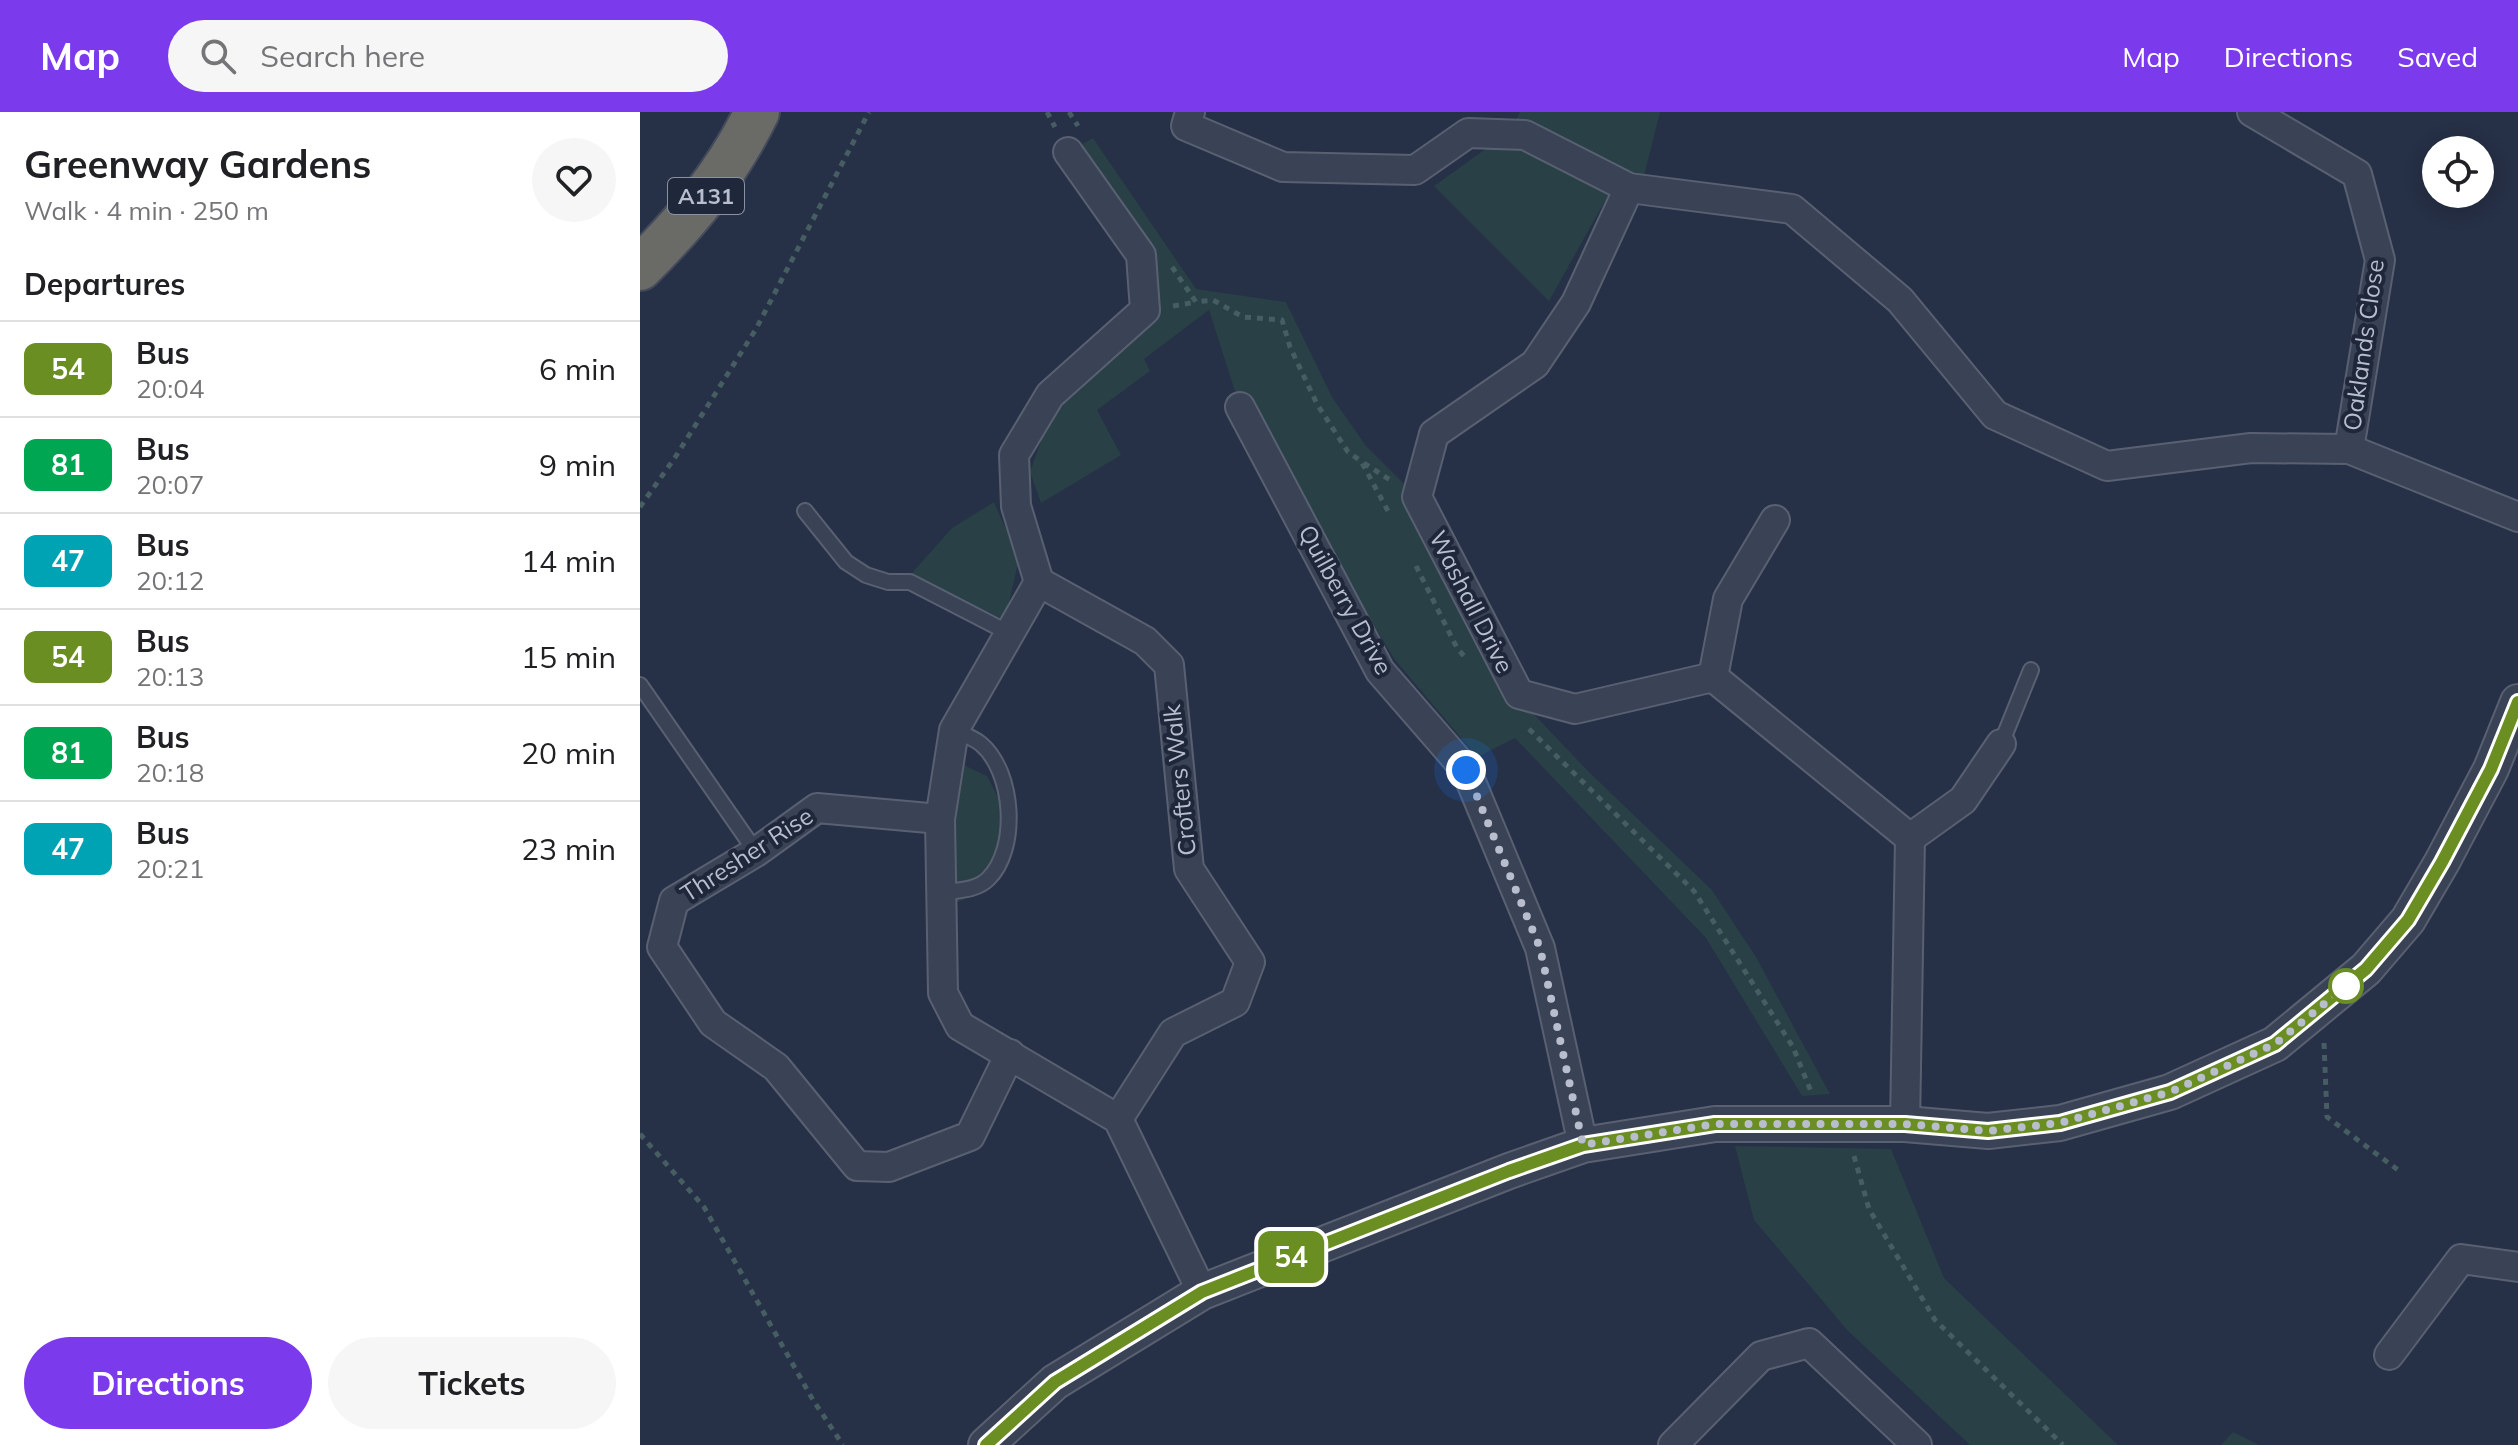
<!DOCTYPE html>
<html lang="en">
<head>
<meta charset="utf-8">
<style>
	body { margin:0; font-family:Mulish,sans-serif; background:#f6f6f6; color:#202124; height:100vh; display:flex; flex-direction:column; font-size:30px; white-space:nowrap }
	* { box-sizing:border-box; margin:0 }
	p { font-size:26px; color:#757577 }
	.icon { flex:none; width:44px; height:44px; fill:none; stroke:currentColor; stroke-width:2; stroke-linecap:round; stroke-linejoin:round }
	.map { position:relative; flex:1; overflow:hidden }
	.side { display:flex; flex-direction:column; background:#fff; width:640px }
	.side>* { flex:none }
	.badge { padding:0 16px; border-radius:12px; font-size:28px; line-height:52px }
	.controls { position:absolute; left:1782px; top:24px; display:grid; gap:16px }
	.controls a { display:grid; place-items:center; width:72px; height:72px; border-radius:50%; background:#fff; box-shadow:0 4px 20px #0003; font-size:40px }
	.you { position:absolute; width:40px; height:40px; margin:-20px; border:6px solid #fff; border-radius:50%; background:#1a73e8; box-shadow:0 0 0 12px #1a73e833 }
	.map>.badge { position:absolute; translate:-50% -50%; box-shadow:0 0 0 4px #fff }
	h2 { padding:0 24px; font-size:30px; line-height:72px }
	.round { display:grid; place-items:center; flex:none; width:84px; height:84px; border-radius:42px; background:#f6f6f6 }
	.headline { display:flex; align-items:center; justify-content:space-between; height:136px; padding:0 24px }
	h1 { font-size:38px; font-weight:700; line-height:60px }
	.button { display:flex; gap:16px; margin-top:auto; padding:16px 24px }
	.button a { flex:1; height:92px; border-radius:48px; background:#7c3aed; color:#fff; font-size:32px; font-weight:700; line-height:92px; text-align:center }
	.button a+a { background:#f6f6f6; color:#202124 }
	ul { padding:0; list-style:none }
	li { display:flex; align-items:center; gap:24px; height:96px; padding:0 24px; border-top:2px solid #e0e0e0 }
	li div { flex:1 }
	li b { display:block; font-size:30px }
	li em { font-style:normal }
	li .badge { min-width:88px; font-weight:700; text-align:center }
	header { display:flex; align-items:center; gap:48px; box-sizing:border-box; height:112px; padding:0 40px; background:#7c3aed; color:#fff }
	header strong { font-size:38px }
	nav { display:flex; gap:44px; margin-inline-start:auto; font-size:28px }
	.search { width:560px; height:72px; background:#f6f6f6; display:flex; align-items:center; gap:20px; box-sizing:border-box; padding:0 28px; border-radius:44px; color:#757577; font-size:30px }
	main { display:flex; flex:1; min-height:0 }
	.map>svg:first-child { display:block }
</style>
</head>
<body>
<header>
<strong>Map</strong>
<div class="search"><svg class="icon" aria-label="search" viewBox="0 0 24 24"><circle cx="10" cy="10" r="6"/><path d="M15 15l6 6"/></svg>Search here</div>
<nav><a>Map</a><a>Directions</a><a>Saved</a></nav>
</header>
<main>
<section class="side">
<div class="headline"><div><h1>Greenway Gardens</h1><p>Walk · 4 min · 250 m</p></div><a class="round"><svg class="icon" aria-label="heart" viewBox="0 0 24 24"><path d="M12 20l-8-8c-3-5 5-10 8-4 3-6 11-1 8 4z"/></svg></a></div>
<h2>Departures</h2>
<ul>
<li><span class="badge" style="background:#6b8e23;color:#fff">54</span><div><b>Bus</b><p>20:04</p></div><em>6 min</em></li>
<li><span class="badge" style="background:#00a651;color:#fff">81</span><div><b>Bus</b><p>20:07</p></div><em>9 min</em></li>
<li><span class="badge" style="background:#00a3b4;color:#fff">47</span><div><b>Bus</b><p>20:12</p></div><em>14 min</em></li>
<li><span class="badge" style="background:#6b8e23;color:#fff">54</span><div><b>Bus</b><p>20:13</p></div><em>15 min</em></li>
<li><span class="badge" style="background:#00a651;color:#fff">81</span><div><b>Bus</b><p>20:18</p></div><em>20 min</em></li>
<li><span class="badge" style="background:#00a3b4;color:#fff">47</span><div><b>Bus</b><p>20:21</p></div><em>23 min</em></li>
</ul>
<div class="button"><a>Directions</a><a>Tickets</a></div>
</section>
<div class="map">
<svg width="1878" height="1333" viewBox="0 0 1878 1333">
	<rect width="100%" height="100%" fill="#263046"/>
	<!-- green -->
	<g fill="#284046">
		<path d="M880,0H1020L1004,64L970,80L909,189L794,74L844,38L866,31Z"/>
		<path d="M453,26L556,177L646,190L692,285L726,334L777,385L888,596L949,660L1072,778L1116,845L1190,982L1162,984L1066,826L875,626L837,645L755,548L600,295L569,198L504,247L510,259L457,298L481,343L401,391L390,360L415,289L505,197L501,143L428,40Z"/>
		<path d="M354,390L379,447L365,508L271,462L312,416Z"/>
		<path d="M324,653L347,664L362,693L358,750L334,784L312,792L300,707Z"/>
		<path d="M1095,1034L1251,1037L1304,1166L1478,1333H1330L1208,1219L1114,1108Z"/>
		<path d="M1593,1320L1619,1333H1581Z"/>
	</g>
	<g fill="none" stroke-linecap="round" stroke-linejoin="round">
		<!-- service casing -->
		<g stroke="#596072" stroke-width="18">
			<g id="service">
				<path d="M165,399L206,450L226,463L248,470H270L371,522"/>
				<path d="M0,573L116,740"/>
				<path d="M1361,632L1391,558"/>
				<path d="M301,781C316,778 336,779 348,767C379,737 374,660 341,632C334,626 322,622 314,618"/>
			</g>
		</g>
		<!-- minor casing -->
		<g stroke="#596072" stroke-width="32">
			<g id="minor">
				<path d="M550,0L546,14L643,55L775,58L828,21L885,23L989,76L1152,97L1260,188L1355,303L1467,354L1611,336L1709,337L1878,405"/>
				<path d="M1612,0L1717,62L1740,148L1709,337"/>
				<path d="M428,40L501,143L505,198L410,283L374,343L376,394L399,470L314,618L300,707L303,881L320,914L478,1007L562,1180"/>
				<path d="M989,76L936,191L895,252L794,322L777,385L879,582L935,597L1073,565L1270,726L1265,1012"/>
				<path d="M600,295L740,559L826,658L900,836L943,1033"/>
				<path d="M399,470L505,529L529,553L549,757L610,850L595,890L533,921L478,1007"/>
				<path d="M1073,565L1088,487L1135,408"/>
				<path d="M300,707L177,696L116,740L34,789L22,835L73,911L136,955L217,1054L249,1055L330,1024L370,942"/>
				<path d="M1270,726L1323,688L1361,632"/>
				<path d="M1749,1243L1821,1147L1878,1155"/>
				<path d="M1033,1333L1121,1244L1169,1231L1277,1333"/>
			</g>
		</g>
		<!-- tertiary casing -->
		<g stroke="#596072" stroke-width="38">
			<path id="tertiary" d="M346,1333L415,1270L562,1180L869,1059L943,1033L1075,1012H1265L1348,1019L1420,1011L1530,980L1635,932L1726,857L1768,808L1802,750L1851,657L1878,590"/>
		</g>
		<!-- trunk casing -->
		<g stroke="#424a5c" stroke-width="48">
			<path id="trunk" d="M0,156C49,107 86,63 117,0"/>
		</g>
		<!-- path -->
		<g stroke="#465d62" stroke-width="5" stroke-dasharray="6 6" stroke-linecap="butt">
			<path d="M407,0L415,15"/>
			<path d="M429,0L438,14"/>
			<path d="M532,155L556,190L573,188L603,205L642,208L650,235L677,292L708,340L721,349L748,399"/>
			<path d="M533,194L556,190"/>
			<path d="M724,351L753,370"/>
			<path d="M0,395L36,344L116,217L229,0"/>
			<path d="M776,454L817,536L824,544"/>
			<path d="M889,617L1054,779L1153,935L1172,982"/>
			<path d="M1684,931L1687,1005L1758,1058"/>
			<path d="M0,1022L64,1095L173,1288L203,1333"/>
			<path d="M1214,1044L1229,1097L1295,1208L1423,1333"/>
		</g>
		<!-- service -->
		<use href="#service" stroke="#3a4355" stroke-width="14"/>
		<!-- minor -->
		<use href="#minor" stroke="#3a4355" stroke-width="28"/>
		<!-- tertiary -->
		<use href="#tertiary" stroke="#3a4355" stroke-width="34"/>
		<!-- trunk -->
		<use href="#trunk" stroke="#6a6a66" stroke-width="44"/>
	</g>
	<g fill="none" stroke-linecap="round" stroke-linejoin="round">
		<!-- line casing -->
		<g stroke="#fff" stroke-width="18">
			<path id="line" d="M346,1333L415,1270L562,1180L869,1059L943,1033L1075,1012H1265L1348,1019L1420,1011L1530,980L1635,932L1726,857L1768,808L1802,750L1851,657L1878,590"/>
		</g>
		<!-- line -->
		<use href="#line" stroke="#6b8e23" stroke-width="12"/>
		<!-- walk -->
		<path stroke="#b8bece" stroke-width="8" stroke-dasharray="0 14.4" d="M826,658L900,836L943,1033L1075,1012H1265L1348,1019L1420,1011L1530,980L1635,932L1706,874"/>
	</g>
	<!-- markers -->
	<circle fill="#fff" stroke="#6b8e23" stroke-width="4" cx="1706" cy="874" r="16"/>
	<g text-anchor="middle" stroke-width="8" stroke-linejoin="round" paint-order="stroke">
		<!-- shield labels -->
		<rect fill="#1f273a" stroke="#8a91a2" stroke-width="2" x="28" y="66" width="76" height="36" rx="6"/>
		<g font-size="22" font-weight="bold" fill="#b8bece">
			<text x="66" y="92">A131</text>
		</g>
		<!-- street labels -->
		<g font-size="24" fill="#b8bece" stroke="#1f273a">
			<text transform="translate(1724 233) rotate(-82)" y="8">Oaklands Close</text>
			<text transform="translate(705 488) rotate(61)" y="8">Quilberry Drive</text>
			<text transform="translate(831 490) rotate(63)" y="8">Washall Drive</text>
			<text transform="translate(540 668) rotate(-96)" y="8">Crofters Walk</text>
			<text transform="translate(107 743) rotate(-33)" y="8">Thresher Rise</text>
		</g>
	</g>
</svg>
<div class="controls">
<a><svg class="icon" aria-label="locate" viewBox="0 0 24 24"><circle cx="12" cy="12" r="6"/><path d="M12 2v4M12 18v4M2 12h4M18 12h4"/></svg></a>
</div>
<div class="you" style="left:826px;top:658px"></div>
<b class="badge" style="left:651px;top:1145px;background:#6b8e23;color:#fff">54</b>
</div>
</main>
</body>
</html>
